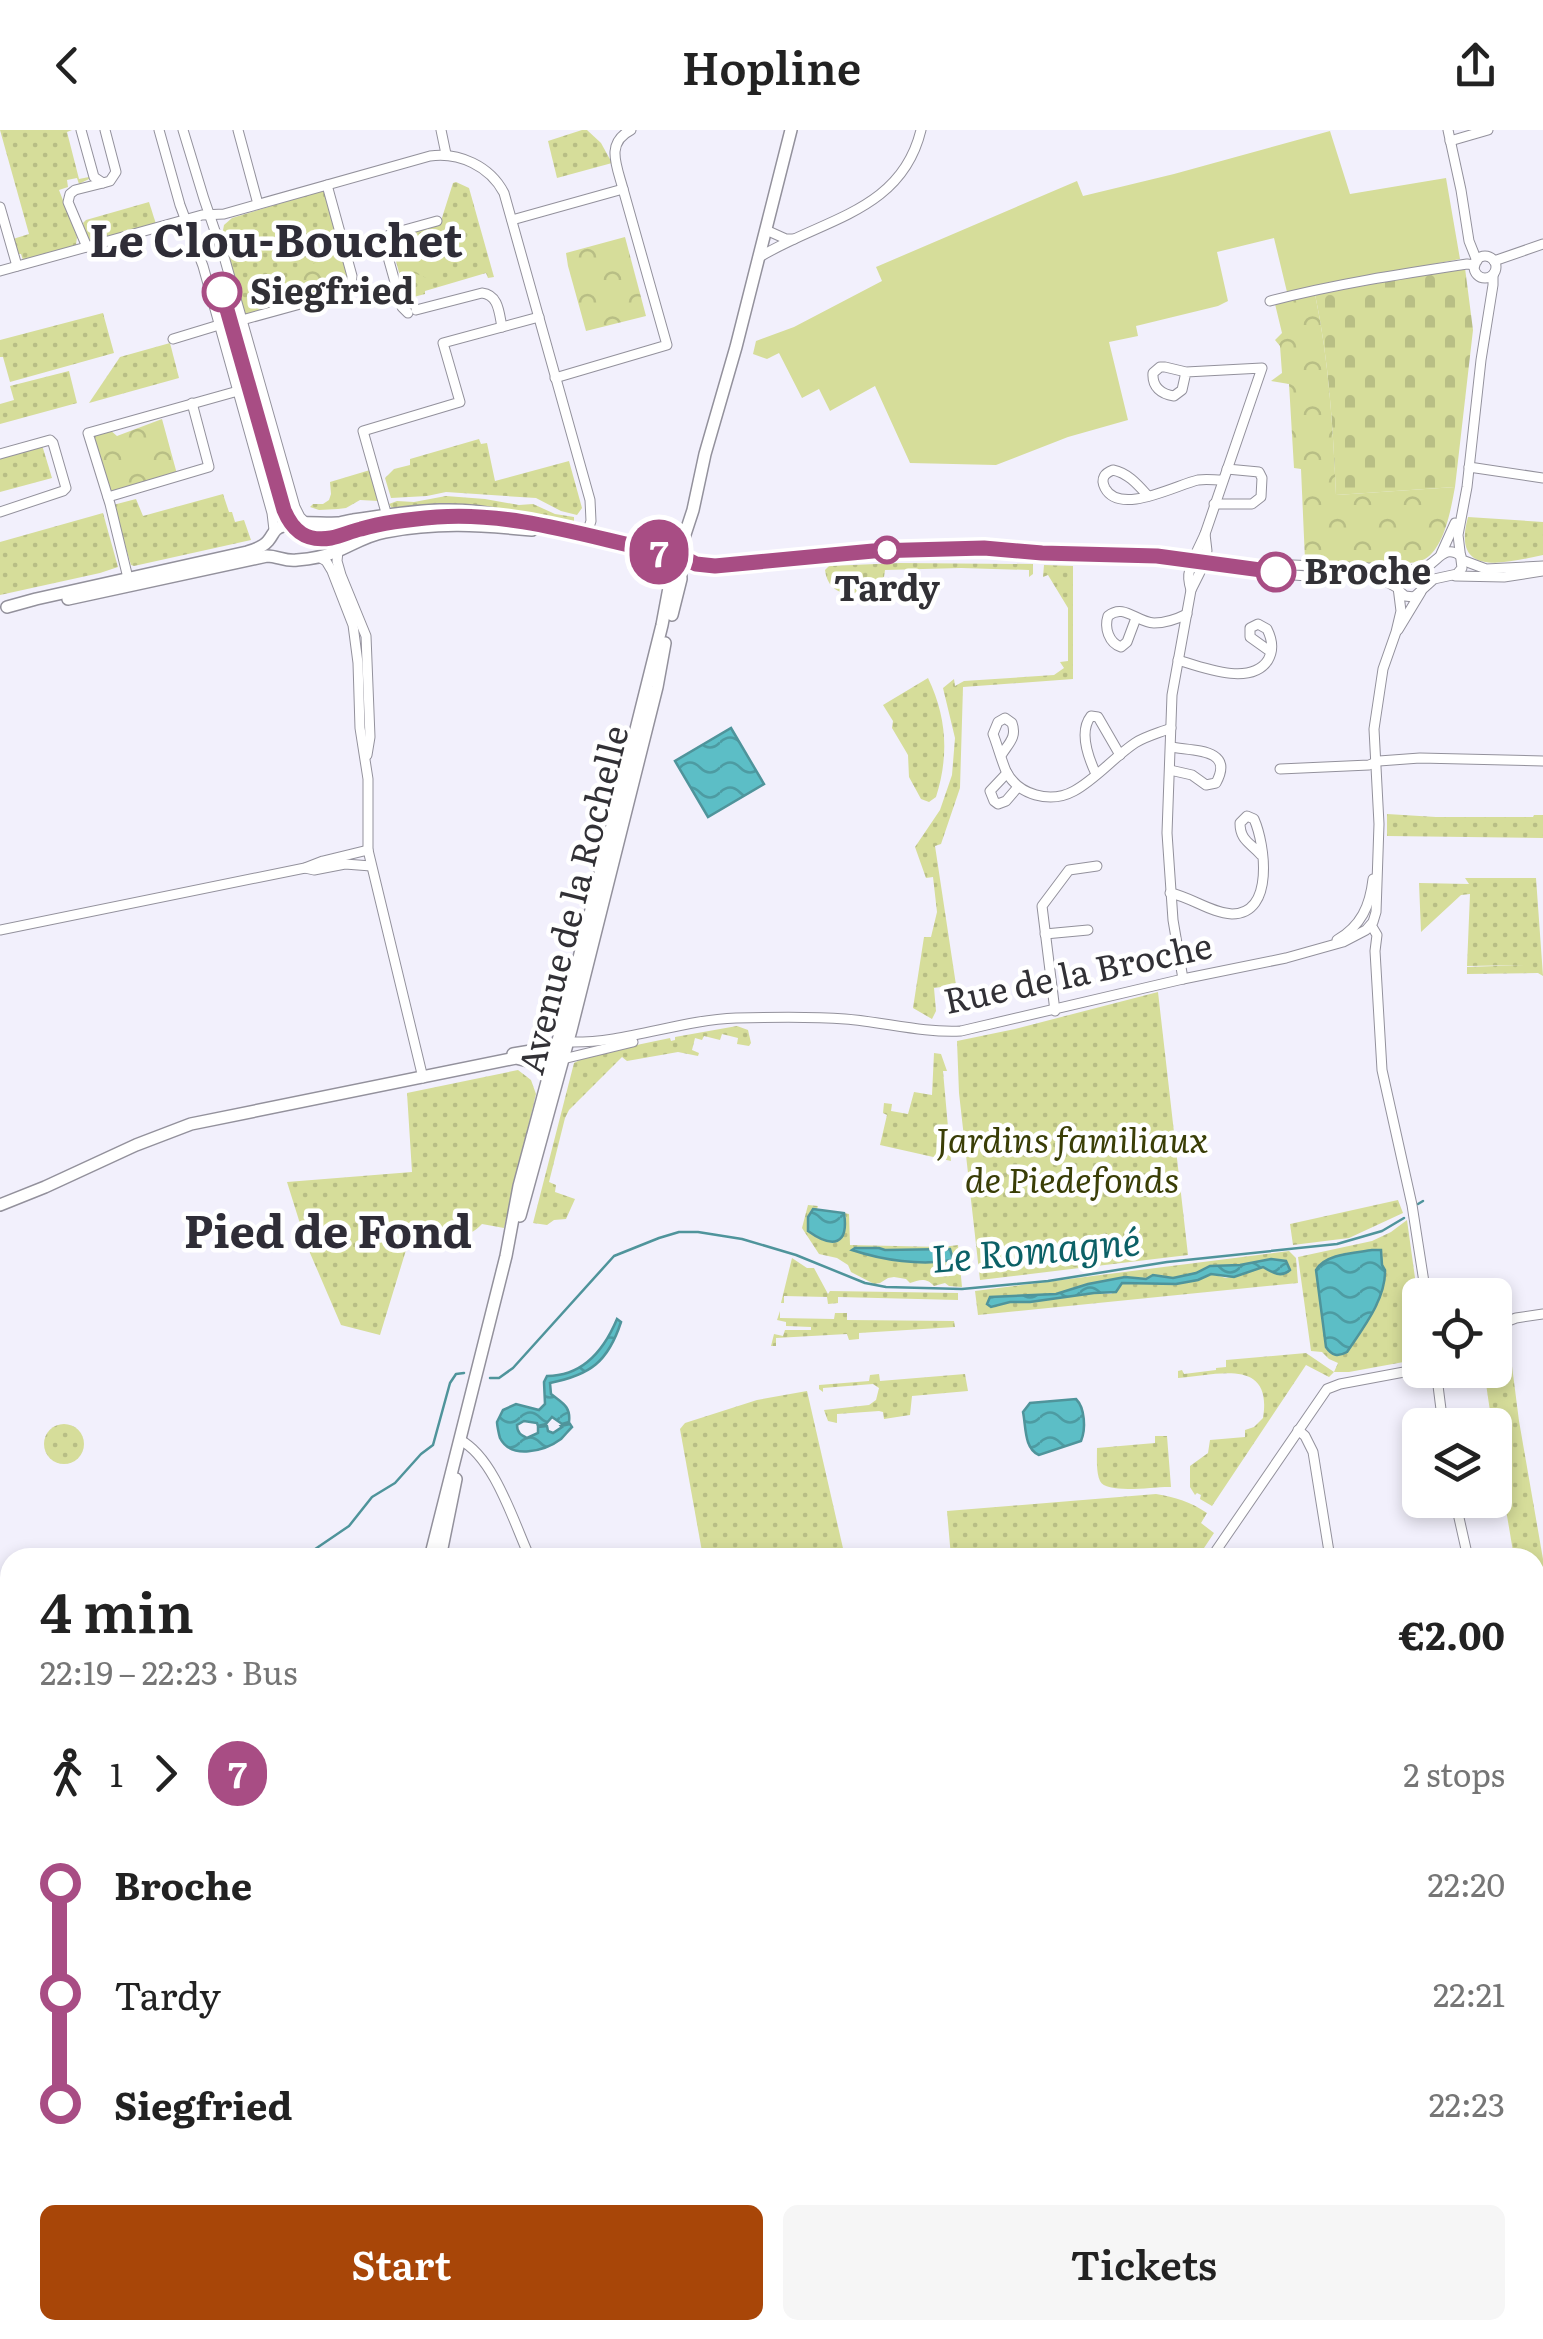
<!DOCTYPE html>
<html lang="en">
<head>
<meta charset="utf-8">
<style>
	body { margin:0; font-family:Literata,serif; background:#f6f6f6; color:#222; height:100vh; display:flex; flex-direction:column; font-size:38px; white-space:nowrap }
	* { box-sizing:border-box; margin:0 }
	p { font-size:32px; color:#767676 }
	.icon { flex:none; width:55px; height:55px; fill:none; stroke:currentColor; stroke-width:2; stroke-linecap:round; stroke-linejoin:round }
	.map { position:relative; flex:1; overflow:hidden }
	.drawer { position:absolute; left:0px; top:1418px; width:1545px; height:792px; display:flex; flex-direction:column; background:#fff; border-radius:30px 30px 0 0; box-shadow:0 5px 15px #0003 }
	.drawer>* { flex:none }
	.badge { padding:0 20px; border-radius:32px; font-size:35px; line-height:65px }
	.controls { position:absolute; left:1402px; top:1148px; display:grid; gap:20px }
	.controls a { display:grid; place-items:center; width:110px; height:110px; border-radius:15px; background:#fff; box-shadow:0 5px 15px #0003; font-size:50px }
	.map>.badge { position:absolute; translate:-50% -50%; box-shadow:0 0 0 5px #fff }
	.legs { display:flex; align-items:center; gap:15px; height:110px; padding:0 40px; font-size:32px }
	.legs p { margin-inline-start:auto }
	.overview { display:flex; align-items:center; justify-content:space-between; height:170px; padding:0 40px }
	h1 { font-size:55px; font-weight:600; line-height:75px }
	.action { display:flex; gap:20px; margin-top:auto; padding:20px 40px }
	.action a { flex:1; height:115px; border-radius:15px; background:#a84608; color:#fff; font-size:40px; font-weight:600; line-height:115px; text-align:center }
	.action a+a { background:#f6f6f6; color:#222 }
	ul { padding:0 40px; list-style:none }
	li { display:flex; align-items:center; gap:35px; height:110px; font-size:38px }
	li i { display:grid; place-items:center; width:15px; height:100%; margin:0 12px; background:currentColor }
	li i::after { content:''; width:25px; height:25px; margin:-12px; border:8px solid; border-radius:50%; background:#fff }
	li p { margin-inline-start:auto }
	li:first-child i { background:linear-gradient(#0000 50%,currentColor 0) }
	li:last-child i { background:linear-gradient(currentColor 50%,#0000 0) }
	header { display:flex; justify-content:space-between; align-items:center; height:130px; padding:0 40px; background:#fff; font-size:45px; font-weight:600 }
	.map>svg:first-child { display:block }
</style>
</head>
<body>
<header><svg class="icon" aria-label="back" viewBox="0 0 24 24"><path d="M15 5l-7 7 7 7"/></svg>Hopline<svg class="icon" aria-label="share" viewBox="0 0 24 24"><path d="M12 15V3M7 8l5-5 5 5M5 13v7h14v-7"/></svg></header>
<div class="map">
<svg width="1543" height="2209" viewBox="0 0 1543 2209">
	<defs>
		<pattern id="grass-dots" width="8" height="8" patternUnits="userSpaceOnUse" patternTransform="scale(2.5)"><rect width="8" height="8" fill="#d6dd9a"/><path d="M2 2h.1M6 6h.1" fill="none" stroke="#b8be85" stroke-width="1.8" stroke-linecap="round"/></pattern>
		<pattern id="cemetery-stones" width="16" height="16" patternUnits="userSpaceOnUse" patternTransform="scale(2.5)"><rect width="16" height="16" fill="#d6dd9a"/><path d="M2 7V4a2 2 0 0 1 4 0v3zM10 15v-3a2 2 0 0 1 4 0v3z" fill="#b8be85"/></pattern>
		<pattern id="park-crowns" width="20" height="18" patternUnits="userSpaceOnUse" patternTransform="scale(2.5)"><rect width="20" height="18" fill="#d6dd9a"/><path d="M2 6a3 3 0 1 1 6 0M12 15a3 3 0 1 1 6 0" fill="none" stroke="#b8be85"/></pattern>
		<pattern id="water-waves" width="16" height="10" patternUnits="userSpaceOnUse" patternTransform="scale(2.5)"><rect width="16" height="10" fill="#5cbec6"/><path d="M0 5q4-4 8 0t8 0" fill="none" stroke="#4d9ba2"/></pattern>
	</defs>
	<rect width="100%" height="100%" fill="#f2f0fc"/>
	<!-- grass -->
	<g fill="url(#grass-dots)" fill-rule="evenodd">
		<path d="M0,0H72L67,2L79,49L89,47V49L79,54L77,48L67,50L68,57L59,60L77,107L76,115L23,130L21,124H17L13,109L29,104Z"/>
		<path d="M582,0H587L601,13L612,33L557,48L548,11Z"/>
		<path d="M456,52L469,58L494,147L488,148L486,143L425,161V164L406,169L393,120C396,100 423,99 440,94L453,53Z"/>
		<path d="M318,62H325L350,149L347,157L255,184L244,185L222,106L224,95L232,88Z"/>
		<path d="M149,72L156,94L92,112L88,110L83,93L86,90Z"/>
		<path d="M103,183L114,223L10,252L3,227H0V210Z"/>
		<path d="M170,213L179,248L89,273L120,227Z"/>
		<path d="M69,241L77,273L0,294V274L14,270L10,256Z"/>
		<path d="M479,309L481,314L487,313L495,351L569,331L582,378L577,385L561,381L536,368L446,362L427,366L391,368L385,348L394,339L410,335V329Z"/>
		<path d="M42,315L52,348L0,362V326Z"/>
		<path d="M370,340L379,371L360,370L346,378L338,379L319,380L310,377L313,374H323L329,370L331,364L330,352Z"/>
		<path d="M223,364L229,382H232L235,392L244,390L251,410L134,436L131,435L113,375L136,369L143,386Z"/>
		<path d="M446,366L485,369L519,375L533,374L555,384L574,387V393C544,395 511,379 481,376C452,372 422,377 393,380L389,374L397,371L414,372Z"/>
		<path d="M103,383L118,437L100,443L0,465V412Z"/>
		<path d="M1468,387L1543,392V425C1505,433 1451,448 1468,387Z"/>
		<path d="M900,433L1033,434V444L1029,447V440L961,438L885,440L884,447C876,452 863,462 854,463C837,465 827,456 825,440L829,436Z"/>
		<path d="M1044,435L1073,436V549L963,557L960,658L941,714L935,716L956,855L934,858L936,881L932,889L913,878L924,807H931L937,782L933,747L926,748L915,717L940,680L952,645L955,608L943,558L954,549L955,556L964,551L1054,545L1064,538L1060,532L1068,531V478L1048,445L1043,447Z"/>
		<path d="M928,548C947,587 949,626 936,667L929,672L921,669L909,647L908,625L892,598L893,591L883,575Z"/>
		<path d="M1387,684L1436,687H1533L1534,685H1543V708L1387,706Z"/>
		<path d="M1465,748H1536L1543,846L1538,843L1467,844V837L1525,835L1467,836L1470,764L1461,765L1421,802L1419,753L1469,754Z"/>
		<path d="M1158,862L1188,1125L980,1150L959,963L957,911L1015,899Z"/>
		<path d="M737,896L748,900L751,913L749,916L737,914L738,908L722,904L720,910L704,906L702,910L695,908L692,920L699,923L698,926L678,922L627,931L622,927L569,980L565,988L549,1052L556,1055L555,1062L575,1069L566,1089L554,1090L547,1095L533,1093L574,933L589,925L670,908L671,911L675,910V907Z"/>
		<path d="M934,923L941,924L947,941H943L951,1031L880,1015L887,985L883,983L884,973L892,974L891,981L908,984L914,962L932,965Z"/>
		<path d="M518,940L531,950L536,964L504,1098L482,1094C463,1115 439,1101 414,1094L380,1205L341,1195L307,1116L287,1052L412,1042L407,963Z"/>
		<path d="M1398,1070L1403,1083L1349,1108L1293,1115L1290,1094Z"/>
		<path d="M808,1075L818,1076L817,1079L811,1080L808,1087L818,1108L833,1113L846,1087L844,1083L849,1084L850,1115L943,1117L958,1115L962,1157L949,1156L945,1153L934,1156C926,1147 919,1150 910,1153L906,1149L894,1147L888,1148L880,1153L874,1154L851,1142L848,1135L837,1128L819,1124L802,1098Z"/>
		<path d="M1407,1090L1420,1184V1229L1349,1242H1334L1329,1247L1306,1235L1212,1376L1200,1369L1201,1365L1197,1363L1195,1365L1190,1357V1336L1208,1323L1210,1310L1245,1307V1300L1254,1297L1263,1288C1273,1227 1217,1245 1178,1248V1241L1182,1240L1184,1244L1216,1240V1238L1226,1237V1230L1306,1223L1334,1242L1338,1233L1329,1229L1322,1222L1311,1221L1298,1127L1372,1111L1391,1102Z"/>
		<path d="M1289,1121L1296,1128L1298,1153L978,1185L975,1161ZM1271,1129L1290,1140C1281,1148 1273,1143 1264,1137L1244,1144L1226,1148L1211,1144L1198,1150L1176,1154L1122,1153L1119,1159L1111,1164L1094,1163L1030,1172H1010L991,1177L1005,1166L1056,1164L1088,1154L1125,1147L1146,1149L1153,1145L1173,1148L1196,1143L1210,1136L1240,1135Z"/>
		<path d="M792,1128L807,1138H814L828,1164L830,1161L958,1163V1170L838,1167V1173L828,1174L827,1167L784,1166V1173H781Z"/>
		<path d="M780,1181V1188L834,1189L835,1183H847V1190L954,1191L955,1197L859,1203V1209L849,1210L847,1204L776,1208V1216H771L774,1204L783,1206L785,1200H811V1197L786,1196V1192L777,1190Z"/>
		<path d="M1507,1197L1519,1291L1543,1429V1437L1535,1439V1428L1514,1427L1495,1315V1295H1492L1484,1240H1495V1202Z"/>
		<path d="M879,1244L880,1251L965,1244L968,1261L912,1266L910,1285L884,1289L883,1282L879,1281L837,1284V1293L828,1291L824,1280L869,1275L876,1270L879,1258L873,1254L823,1258V1262L819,1259V1255L869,1251L870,1245Z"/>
		<path d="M807,1261L845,1427H703L680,1299L685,1293L757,1270Z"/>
		<circle cx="64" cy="1314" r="20"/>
		<path d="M1155,1306H1167L1171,1357C1156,1356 1107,1365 1100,1351C1096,1342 1097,1328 1097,1318L1155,1313Z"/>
		<path d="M1156,1364C1175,1367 1191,1372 1207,1383L1201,1393L1214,1403L1198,1427H951L947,1381Z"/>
		<path d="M10,1794V2045L0,2050V1838Z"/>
		<path d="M750,2200H957L936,2209H752Z"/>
	</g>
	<!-- cemetery -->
	<path fill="url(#cemetery-stones)" d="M1465,138L1473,200L1455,357L1336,365C1333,297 1329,231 1315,164Z"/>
	<!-- park -->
	<g fill="url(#park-crowns)">
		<path d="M441,97L463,109L449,141L427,148L414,143L408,123L418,103Z"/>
		<path d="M625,107L646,186L586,201L568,136L566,123Z"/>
		<path d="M343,125L350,149L301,163L294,139Z"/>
		<path d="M1315,164C1329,231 1333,297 1336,365L1455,357C1451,378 1445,417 1425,429C1407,439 1328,432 1305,430L1301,339L1294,338L1289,254L1271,251L1282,243L1280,216L1275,210L1282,203L1275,174Z"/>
		<path d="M162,289L177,344L112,362L108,360L93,310L94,305L110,300L117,306Z"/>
	</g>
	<!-- pitch -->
	<path fill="#d6dd9a" d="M1330,1L1350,64L1446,48L1460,129L1287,162L1274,108L1217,122L1228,171L1218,176L1136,196L1138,206L1109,212L1128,290L1068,307L996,335L910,333L875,256L830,281L819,259L802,268L779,223L767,229L753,224L756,211L794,197L882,151L876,137L1077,51L1083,66L1174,44Z"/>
	<!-- water -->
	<g fill="url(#water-waves)" stroke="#4f949b" stroke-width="2.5">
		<path d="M731,598L764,654L708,687L675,631Z"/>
		<path d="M813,1079L844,1083C849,1115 833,1119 808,1101V1087Z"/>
		<path d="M855,1118H879L885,1120L950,1119L953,1130C921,1136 882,1130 852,1120Z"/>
		<path d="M1372,1120H1381L1382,1135L1385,1140C1386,1169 1363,1198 1347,1222C1338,1227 1332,1226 1326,1217L1316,1140C1325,1124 1354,1123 1372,1120Z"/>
		<path d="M1271,1129L1286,1131L1290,1140C1281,1148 1273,1143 1263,1137L1234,1147L1211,1144L1198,1150L1176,1154L1122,1153L1116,1162L1094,1163L1030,1172H1010L991,1177L987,1174L990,1167L1056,1164L1088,1154L1125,1147L1146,1149L1153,1145L1173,1148L1196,1143L1210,1136L1240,1135Z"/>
		<path d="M617,1189L621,1192C608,1232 590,1245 550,1253L551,1264C562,1273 571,1276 569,1292L562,1294L552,1287L546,1294L538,1296L537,1293L524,1291L517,1295C517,1303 521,1305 527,1308L538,1303V1297L547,1296L548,1301L553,1303L562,1297L561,1296L570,1294L572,1297C568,1301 565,1305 561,1309C545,1321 511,1330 500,1308C499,1305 497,1295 497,1292L503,1280L516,1274L539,1280L545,1274L544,1252L547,1246C583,1246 604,1220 617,1189Z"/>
		<path d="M1076,1269C1085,1278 1086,1299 1081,1311L1039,1325C1024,1319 1026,1296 1023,1282L1030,1273Z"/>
	</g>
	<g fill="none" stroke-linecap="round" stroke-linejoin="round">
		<!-- stream -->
		<g stroke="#4f949b" stroke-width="2.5">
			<path d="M1418,1074L1423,1071"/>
			<path d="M490,1248H499L513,1238L614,1126L659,1108L679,1102H698L742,1109L796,1125L865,1153L886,1157L962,1159L1048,1151L1167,1132L1337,1114L1382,1101L1404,1088"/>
			<path d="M302,1428L349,1396L372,1367L395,1353L421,1324L433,1315L450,1253L456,1244L464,1243"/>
			<path d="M0,2039L10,2034"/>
		</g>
		<!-- minor casing -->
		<g stroke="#93919c" stroke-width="11">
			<g id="minor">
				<path d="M81,0L94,47L103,53L110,51L116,42L105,0"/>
				<path d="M159,0L180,75L203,136L272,383L274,400"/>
				<path d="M183,0L204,69L225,130L295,377L300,387L305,392"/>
				<path d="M238,0L258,74"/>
				<path d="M441,0L446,24"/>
				<path d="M1448,0L1461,60L1469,111L1477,131"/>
				<path d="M1450,11L1488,0"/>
				<path d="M623,59C617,36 605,13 631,0"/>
				<path d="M0,77L17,136"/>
				<path d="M512,90L623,59L667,215L555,248"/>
				<path d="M766,100L786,109H794"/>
				<path d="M87,117L68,72L70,64L75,60L103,53"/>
				<circle cx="1485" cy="137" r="11"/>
				<path d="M758,128C820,89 901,83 921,0"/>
				<path d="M1494,131L1543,114"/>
				<path d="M0,141L202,85L224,84L430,26C459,22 490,36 504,63L590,370L591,391L586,406"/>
				<path d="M1270,171C1335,154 1401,144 1467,134L1475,135"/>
				<path d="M416,180L482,163C499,165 499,183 502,197"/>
				<path d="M408,183L402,177L384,113L390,104L437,91"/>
				<path d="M242,190L344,162L351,156L352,146L327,55"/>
				<path d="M173,209L219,195"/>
				<path d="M0,324L50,310L53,313L66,358L63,361L0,382"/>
				<path d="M1469,337L1543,348"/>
				<path d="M1148,366C1138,355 1128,343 1113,340C1105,343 1100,348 1105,358C1120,386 1176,355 1198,350C1206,349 1214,350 1222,350"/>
				<path d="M108,367L209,337L192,273"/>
				<path d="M1214,374H1252L1261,367L1262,348L1259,342L1227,339"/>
				<path d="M387,386L363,301L460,272L443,213L539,187"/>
				<path d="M338,421L337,431L341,445L366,506L370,607L367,625"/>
				<path d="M1441,424L1455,393"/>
				<path d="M680,426L695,435L715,436L873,421L984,419L1114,426H1157L1270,440L1281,444L1307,446H1376L1396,457"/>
				<path d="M319,427L326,431L332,441L353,495L358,533L360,598L368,649V720L423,948"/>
				<path d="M1462,430L1486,439L1543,436"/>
				<path d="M1273,439L1293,435L1417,440C1438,437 1441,412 1461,426"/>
				<path d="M1455,446L1504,447L1543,441"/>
				<path d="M128,448L110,374L88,303L238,261"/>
				<path d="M1191,460C1184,437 1193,437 1207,421L1205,404"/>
				<path d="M1399,461L1405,466L1414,467L1434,449L1457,444L1462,438L1458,405L1467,357L1481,230L1493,155V145"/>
				<path d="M1136,488L1127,512L1121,517C1109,513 1104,498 1108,486C1124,473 1136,492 1154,493C1166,493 1177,489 1187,484"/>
				<path d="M1398,500L1421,462"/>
				<path d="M1178,530C1201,537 1251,557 1268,530C1274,520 1272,509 1267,499L1258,494L1250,498V507L1271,522"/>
				<path d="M1002,624C1009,613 1017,607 1012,593L1005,588L998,592L993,604C997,614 1002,632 1006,641C1018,665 1050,674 1074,661C1096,649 1114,627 1135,613C1146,606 1159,603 1171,598"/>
				<path d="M1280,639L1369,635L1379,631L1420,628L1543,631"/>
				<path d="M1170,640L1192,645L1206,655L1216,653C1235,618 1193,621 1171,617"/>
				<path d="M1007,643L990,661L994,671L998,674L1006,671L1018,657"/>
				<path d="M1096,644C1088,627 1079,601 1091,586L1098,587L1120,625"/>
				<path d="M305,738L314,740L345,734L371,736"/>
				<path d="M1170,763C1191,767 1211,783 1232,784C1275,784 1265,714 1254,689L1247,686L1240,693C1240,711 1251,713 1261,725"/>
				<path d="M1371,795L1377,805L1375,821L1382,940L1412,1075L1426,1165"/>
				<path d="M0,800L305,738L323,731L368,720"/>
				<path d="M1045,804L1088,800"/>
				<path d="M1337,810C1361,796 1370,776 1373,749"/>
				<path d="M1183,849L1173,790L1167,703L1172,565L1191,460L1200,442L1197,421L1205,404L1262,238L1186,242L1165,237H1160L1153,243C1152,257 1161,264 1174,266L1182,260L1186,242"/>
				<path d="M1055,881L1042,776L1069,740L1097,736"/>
				<path d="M567,912C625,914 679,890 736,888C772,887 809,886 845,889C884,892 922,903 961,901L1183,849L1286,828L1343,812L1366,800L1373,792L1376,782L1379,694L1374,599L1383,539L1396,502L1401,481L1397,449L1407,440"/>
				<path d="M563,929L633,912"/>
				<path d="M1495,1196L1516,1188L1543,1184"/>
				<path d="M1436,1240L1443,1295"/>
				<path d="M1298,1300L1305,1306L1313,1322L1330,1428"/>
				<path d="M460,1310C494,1327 514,1393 530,1428"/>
				<path d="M1455,1370L1468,1428"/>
				<path d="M1211,1428L1327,1259L1340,1254L1420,1239"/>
				<path d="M1535,1770L1543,1803"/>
				<path d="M362,2200L364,2209"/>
			</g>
		</g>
		<!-- major casing -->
		<g stroke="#93919c" stroke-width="14">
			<g id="major">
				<path d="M68,469L267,426C278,426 286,432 297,430C310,429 323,427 335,422C352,415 367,405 385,402C438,392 479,395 532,400"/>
				<path d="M7,477L36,469L247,422C254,420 263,417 268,411C274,404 273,399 283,396C301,390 320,394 338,393C340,393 351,390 353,390C407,382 463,372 516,390L680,426"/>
				<path d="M672,485L681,449L680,430"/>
				<path d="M513,924L543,919L558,913"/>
				<path d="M0,1075L45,1057L136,1015L191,994L516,928L540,934L554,932"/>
				<path d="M520,1086L571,900L657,557L665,513"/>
				<path d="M430,1428L506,1126L519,1056L563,892L662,495L671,447L693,380L705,324L736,217L791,0"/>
				<path d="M440,1428L456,1349"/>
				<path d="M1535,2014L1543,2012"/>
				<path d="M236,2209L238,2200"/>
				<path d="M1047,2209L1066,2200"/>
				<path d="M1061,2209L1080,2200"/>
			</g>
		</g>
		<!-- minor -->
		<use href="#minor" stroke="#fff" stroke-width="9"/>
		<!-- major -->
		<use href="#major" stroke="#fff" stroke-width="11"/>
	</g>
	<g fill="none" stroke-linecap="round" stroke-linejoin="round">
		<!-- line-1 casing -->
		<g stroke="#fff" stroke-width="22">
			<path id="line-1" d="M222,162L284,380C293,402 307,412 331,408C342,406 351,401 361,399C385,392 412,389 437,387C520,381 599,411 680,426L696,434L715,436L873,421L984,418L1042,423L1157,426L1276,442"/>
		</g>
		<!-- line-1 -->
		<use href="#line-1" stroke="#a84d84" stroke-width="15"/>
	</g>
	<!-- markers -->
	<g fill="#fff" stroke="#a84d84" stroke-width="5">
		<circle cx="222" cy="162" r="18"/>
		<circle cx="887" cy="420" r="12"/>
		<circle cx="1276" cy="442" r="18"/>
	</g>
	<g text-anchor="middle" stroke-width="9" stroke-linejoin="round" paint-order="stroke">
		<!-- stop labels -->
		<g font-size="35" font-weight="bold" fill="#323136" stroke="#fff" text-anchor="start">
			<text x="250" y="174">Siegfried</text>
			<text x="1304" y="454">Broche</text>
			<text x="887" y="471" text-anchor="middle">Tardy</text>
		</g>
		<!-- street labels -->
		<g font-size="35" fill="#323136" stroke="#fff">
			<text transform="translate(574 770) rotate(-76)" y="12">Avenue de la Rochelle</text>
			<text transform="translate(1078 844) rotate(-12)" y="12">Rue de la Broche</text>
		</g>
		<!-- park labels -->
		<g font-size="35" font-style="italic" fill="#3a3e06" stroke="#fff">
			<text x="1072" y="1023">Jardins familiaux<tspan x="1072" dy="40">de Piedefonds</tspan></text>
		</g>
		<!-- water labels -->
		<g font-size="38" font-style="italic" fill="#0c6167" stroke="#fff">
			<text transform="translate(1036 1121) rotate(-5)" y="13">Le Romagné</text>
		</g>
		<!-- district labels -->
		<g font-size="45" font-weight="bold" fill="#2f2d37" stroke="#fff">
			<text x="276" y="127">Le Clou-Bouchet</text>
			<text x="328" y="1118">Pied de Fond</text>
		</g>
	</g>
</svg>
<div class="controls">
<a><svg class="icon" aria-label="locate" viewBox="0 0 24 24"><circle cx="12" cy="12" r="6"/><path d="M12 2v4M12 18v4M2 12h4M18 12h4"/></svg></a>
<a><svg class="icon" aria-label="layers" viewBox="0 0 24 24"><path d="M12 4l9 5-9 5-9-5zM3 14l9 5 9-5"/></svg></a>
</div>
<b class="badge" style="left:659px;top:422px;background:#a84d84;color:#fff">7</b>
<section class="drawer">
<div class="overview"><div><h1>4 min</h1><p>22:19 – 22:23 · Bus</p></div><b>€2.00</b></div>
<div class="legs"><svg class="icon" aria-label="walk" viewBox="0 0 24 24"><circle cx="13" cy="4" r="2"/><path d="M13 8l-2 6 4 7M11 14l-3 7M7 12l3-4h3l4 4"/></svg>1<svg class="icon" aria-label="forward" viewBox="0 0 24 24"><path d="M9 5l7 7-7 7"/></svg><b class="badge" style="background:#a84d84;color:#fff">7</b><p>2 stops</p></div>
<ul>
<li><i style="color:#a84d84"></i><b>Broche</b><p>22:20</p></li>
<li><i style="color:#a84d84"></i><span>Tardy</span><p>22:21</p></li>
<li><i style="color:#a84d84"></i><b>Siegfried</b><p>22:23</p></li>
</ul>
<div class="action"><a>Start</a><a>Tickets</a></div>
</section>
</div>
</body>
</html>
